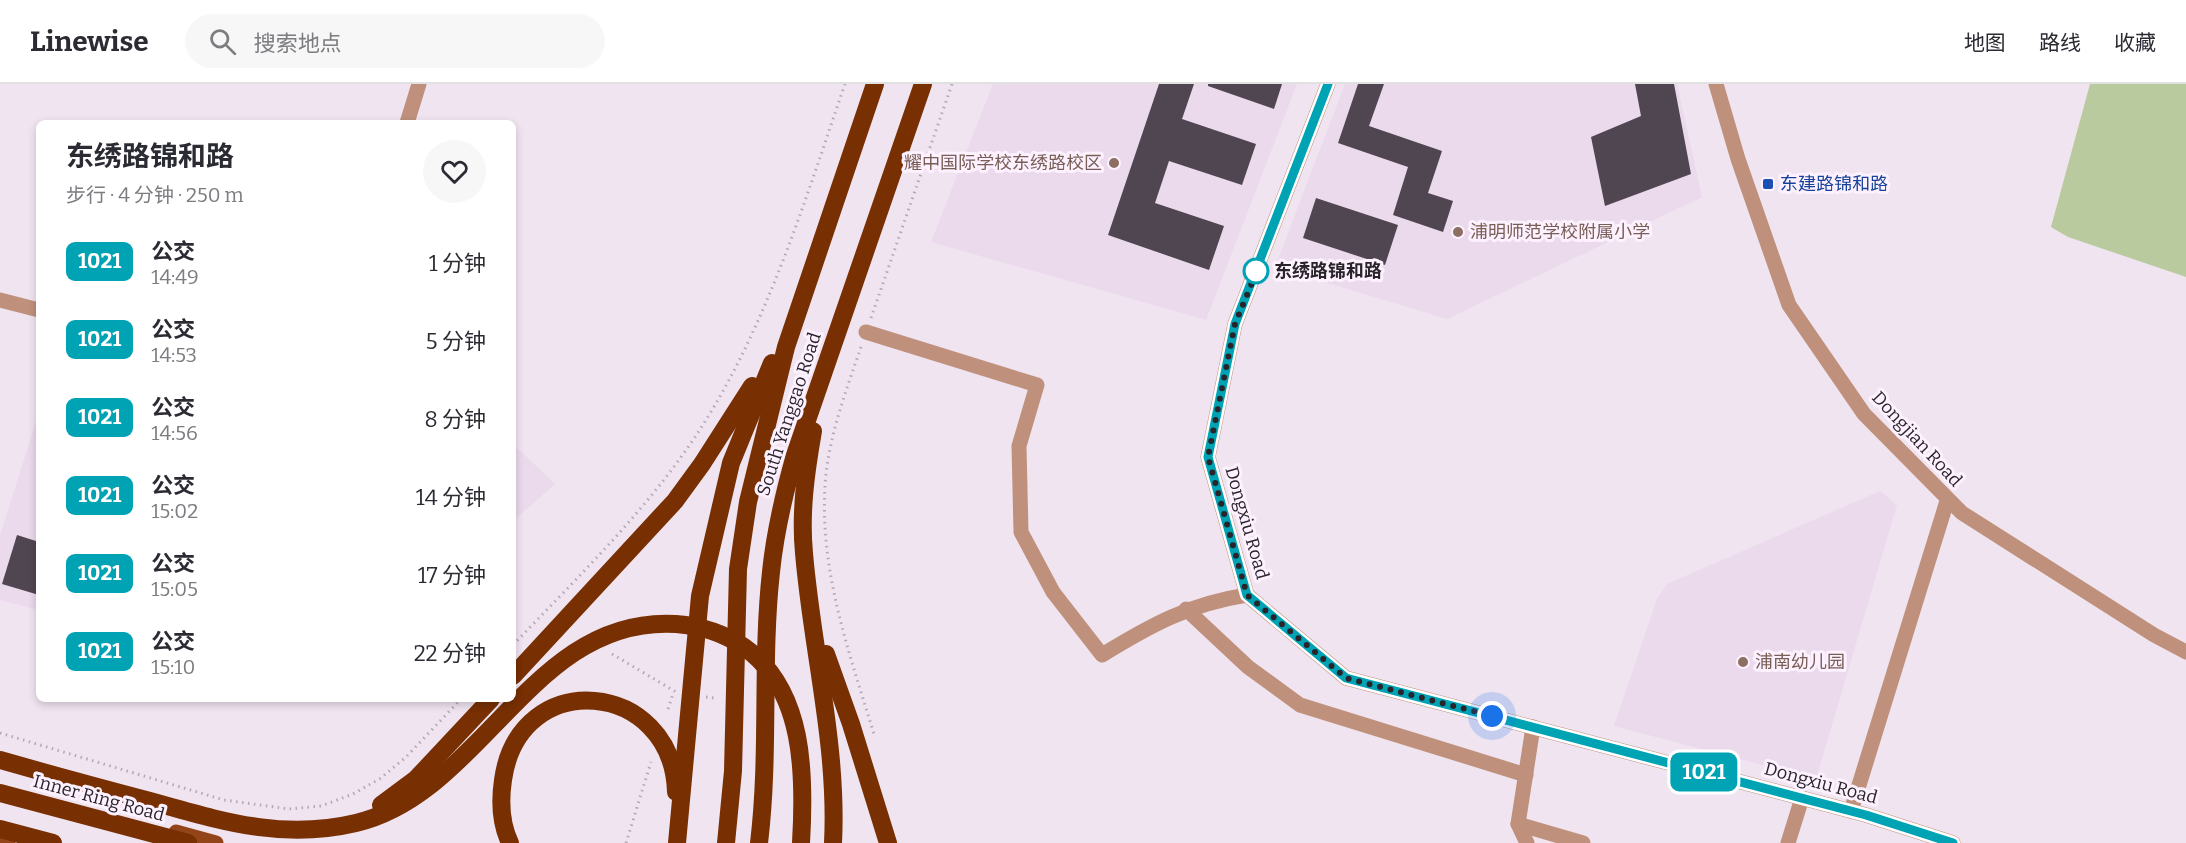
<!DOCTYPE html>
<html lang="zh">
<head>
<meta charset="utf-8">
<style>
	body { margin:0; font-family:Bitter,"Noto Sans SC",serif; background:#f7f7f7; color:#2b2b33; height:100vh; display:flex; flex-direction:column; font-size:22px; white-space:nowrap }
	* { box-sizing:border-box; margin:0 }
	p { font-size:20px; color:#7c7c81 }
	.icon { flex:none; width:33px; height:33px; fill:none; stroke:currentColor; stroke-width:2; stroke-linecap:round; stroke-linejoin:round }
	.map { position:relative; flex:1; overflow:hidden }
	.details { position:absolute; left:36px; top:36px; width:480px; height:582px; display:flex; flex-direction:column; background:#fff; border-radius:9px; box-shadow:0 3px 9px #0003 }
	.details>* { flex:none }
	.badge { padding:0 12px; border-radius:9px; font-size:21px; line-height:39px }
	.you { position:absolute; width:30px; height:30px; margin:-15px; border:4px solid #fff; border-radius:50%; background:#1a73e8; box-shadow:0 0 0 9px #1a73e833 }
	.map>.badge { position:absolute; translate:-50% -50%; box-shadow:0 0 0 3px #fff }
	.round { display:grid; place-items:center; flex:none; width:63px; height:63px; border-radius:32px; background:#f7f7f7 }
	.summary { display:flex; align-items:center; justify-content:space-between; height:102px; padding:0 30px }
	h1 { font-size:28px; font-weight:700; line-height:45px }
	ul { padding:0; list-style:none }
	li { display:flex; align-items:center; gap:18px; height:78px; padding:0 30px }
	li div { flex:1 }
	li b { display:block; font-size:22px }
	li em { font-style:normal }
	li .badge { min-width:66px; font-weight:700; text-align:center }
	header { display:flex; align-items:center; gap:36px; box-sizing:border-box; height:84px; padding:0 30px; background:#fff; border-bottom:2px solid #e1e1e2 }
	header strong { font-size:28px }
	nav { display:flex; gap:33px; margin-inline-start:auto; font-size:21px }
	.search { width:420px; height:54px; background:#f7f7f7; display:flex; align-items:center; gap:15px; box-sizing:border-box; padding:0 21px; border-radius:33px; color:#7c7c81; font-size:22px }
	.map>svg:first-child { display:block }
</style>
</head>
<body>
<header>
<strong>Linewise</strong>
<div class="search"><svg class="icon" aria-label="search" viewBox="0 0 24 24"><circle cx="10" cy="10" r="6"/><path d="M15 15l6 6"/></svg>搜索地点</div>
<nav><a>地图</a><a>路线</a><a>收藏</a></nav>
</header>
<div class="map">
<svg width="2186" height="759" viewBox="0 0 2186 759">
	<rect width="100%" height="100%" fill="#f0e4f1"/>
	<!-- built -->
	<g fill="#ebd9ec">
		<path d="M993,0H1297L1206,236L931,158Z"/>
		<path d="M1345,0H1677L1702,113L1447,235L1275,183Z"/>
		<path d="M39,328V526L0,516V452Z"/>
		<path d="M513,360L555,400L513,437Z"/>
		<path d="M1880,407L1897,421L1816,695L1614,642L1657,515L1667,500Z"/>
	</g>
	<!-- green -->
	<path fill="#b9cb9e" d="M2090,0H2186V193L2068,153L2051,143Z"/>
	<!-- building -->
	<g fill="#504651">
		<path d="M1159,0H1194L1182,35L1256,60L1242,101L1169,77L1155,119L1224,142L1209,186L1108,151Z"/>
		<path d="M1208,0H1282L1274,25L1208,2Z"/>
		<path d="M1358,0H1384L1369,42L1442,67L1428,109L1453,117L1443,148L1393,131L1408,83L1338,59Z"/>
		<path d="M1635,0H1674L1691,90L1605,122L1591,53L1641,32Z"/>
		<path d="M1316,114L1398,141L1385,181L1303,154Z"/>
		<path d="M17,451L39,458V511L2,500Z"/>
	</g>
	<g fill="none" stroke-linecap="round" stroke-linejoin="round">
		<!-- path -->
		<g stroke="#b2a9b3" stroke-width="3" stroke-dasharray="1.5 4.5" stroke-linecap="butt">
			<path d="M871,234L952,0"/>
			<path d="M861,263C847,304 831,346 826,390C817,480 848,565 874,650"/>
			<path d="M513,561C575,496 640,433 691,359C764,252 803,122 845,0"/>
			<path d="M612,570L676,608"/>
			<path d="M706,613L714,614"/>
			<path d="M668,625L673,610"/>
			<path d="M0,649L224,716L289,725L321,722L353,710L381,694L406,673L461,615"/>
			<path d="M626,759L651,678"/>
		</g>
		<!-- minor -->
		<g stroke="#bf917c" stroke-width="15">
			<path d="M1328,0L1235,240L1208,373L1247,511L1346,594L1866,731L1953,759"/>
			<path d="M1716,0L1738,75L1789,221L1864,330L1962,429L2154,551L2186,568"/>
			<path d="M407,39L419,0"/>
			<path d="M0,216L39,226"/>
			<path d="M866,248L1037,301L1019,362L1021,448L1053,508L1102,571C1151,541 1189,520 1247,511"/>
			<path d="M1186,525L1248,583L1300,621L1526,691"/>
			<path d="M1851,727L1947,417"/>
			<path d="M1518,740L1583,759"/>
			<path d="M1527,759L1518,740L1533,643"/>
			<path d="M1788,759L1802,714"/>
		</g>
		<!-- major -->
		<g stroke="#944419" stroke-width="15">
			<path d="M176,748L216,759"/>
			<path d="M0,757L8,759"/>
		</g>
		<!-- highway -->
		<g stroke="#782f02" stroke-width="18">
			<path d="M813,347C806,387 800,428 804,469C812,566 838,661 833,759"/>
			<path d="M826,570L851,640L888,759"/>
			<path d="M513,592L675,417L702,380L752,302"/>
			<path d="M0,676C49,690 97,703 146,716C219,736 280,757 356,739C483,709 532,531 676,540C701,542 722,548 744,563C805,606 805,691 801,759"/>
			<path d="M0,709L188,759"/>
			<path d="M381,721L416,695L491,615"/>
			<path d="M0,745L53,759"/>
			<path d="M510,759C501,740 500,716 503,696C519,581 673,596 676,708"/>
			<path d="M677,759L700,512L731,379L772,279"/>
			<path d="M726,759L733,687L738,485L748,418L786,263L875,0"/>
			<path d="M759,759C770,669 761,578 771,488C775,448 784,410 795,371L923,0"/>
		</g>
	</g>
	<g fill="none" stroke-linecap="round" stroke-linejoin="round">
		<!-- line casing -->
		<g stroke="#fff" stroke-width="14">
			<path id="line" d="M1328,0L1235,240L1208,373L1247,511L1346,594L1866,731L1953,759"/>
		</g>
		<!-- line -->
		<use href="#line" stroke="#00a3b4" stroke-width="9"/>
		<!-- walk -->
		<path stroke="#282429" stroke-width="6" stroke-dasharray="0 10.8" d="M1256,187L1258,184L1235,240L1208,373L1247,511L1346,594L1492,632"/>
	</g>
	<!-- markers -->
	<g fill="#8d6e63" stroke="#fdf1ff" stroke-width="2">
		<circle cx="1114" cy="79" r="6"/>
		<circle cx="1458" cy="148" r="6"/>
		<circle cx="1743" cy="578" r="6"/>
	</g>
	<rect fill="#1a4fb4" stroke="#fdf1ff" stroke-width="2" x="1762" y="94" width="12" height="12" rx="3"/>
	<circle fill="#fff" stroke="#00a3b4" stroke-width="3" cx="1256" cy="187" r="12"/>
	<g text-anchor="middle" stroke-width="6" stroke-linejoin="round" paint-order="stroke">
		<!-- education labels -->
		<g font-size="18" fill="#785e54" stroke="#fdf1ff" text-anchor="start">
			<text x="1102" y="85" text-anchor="end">耀中国际学校东绣路校区</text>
			<text x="1470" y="154">浦明师范学校附属小学</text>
			<text x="1755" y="584">浦南幼儿园</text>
		</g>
		<!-- transit labels -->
		<g font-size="18" fill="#164399" stroke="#fdf1ff" text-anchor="start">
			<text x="1780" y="106">东建路锦和路</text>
		</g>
		<!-- stop labels -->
		<g font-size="18" font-weight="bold" fill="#282429" stroke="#fdf1ff" text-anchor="start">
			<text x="1274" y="193">东绣路锦和路</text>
		</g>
		<!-- street labels -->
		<g font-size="18" fill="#282429" stroke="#fdf1ff">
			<text transform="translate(789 330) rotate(-72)" y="6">South Yanggao Road</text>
			<text transform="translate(1917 355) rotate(47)" y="6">Dongjian Road</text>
			<text transform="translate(1247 439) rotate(74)" y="6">Dongxiu Road</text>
			<text transform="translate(1821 699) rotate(15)" y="6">Dongxiu Road</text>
			<text transform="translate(99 714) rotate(15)" y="6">Inner Ring Road</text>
		</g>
	</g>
</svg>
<div class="you" style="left:1492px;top:632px"></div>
<b class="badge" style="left:1704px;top:688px;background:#00a3b4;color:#fff">1021</b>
<section class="details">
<div class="summary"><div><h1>东绣路锦和路</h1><p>步行 · 4 分钟 · 250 m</p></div><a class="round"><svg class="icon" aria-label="heart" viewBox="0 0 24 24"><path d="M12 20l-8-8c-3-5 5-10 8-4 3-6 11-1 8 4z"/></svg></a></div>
<ul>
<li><span class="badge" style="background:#00a3b4;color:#fff">1021</span><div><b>公交</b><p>14:49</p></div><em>1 分钟</em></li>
<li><span class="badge" style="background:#00a3b4;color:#fff">1021</span><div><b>公交</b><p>14:53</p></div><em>5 分钟</em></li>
<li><span class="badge" style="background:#00a3b4;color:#fff">1021</span><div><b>公交</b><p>14:56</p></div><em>8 分钟</em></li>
<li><span class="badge" style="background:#00a3b4;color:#fff">1021</span><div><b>公交</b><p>15:02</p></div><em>14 分钟</em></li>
<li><span class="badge" style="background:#00a3b4;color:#fff">1021</span><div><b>公交</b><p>15:05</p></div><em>17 分钟</em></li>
<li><span class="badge" style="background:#00a3b4;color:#fff">1021</span><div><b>公交</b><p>15:10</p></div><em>22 分钟</em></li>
</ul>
</section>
</div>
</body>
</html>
